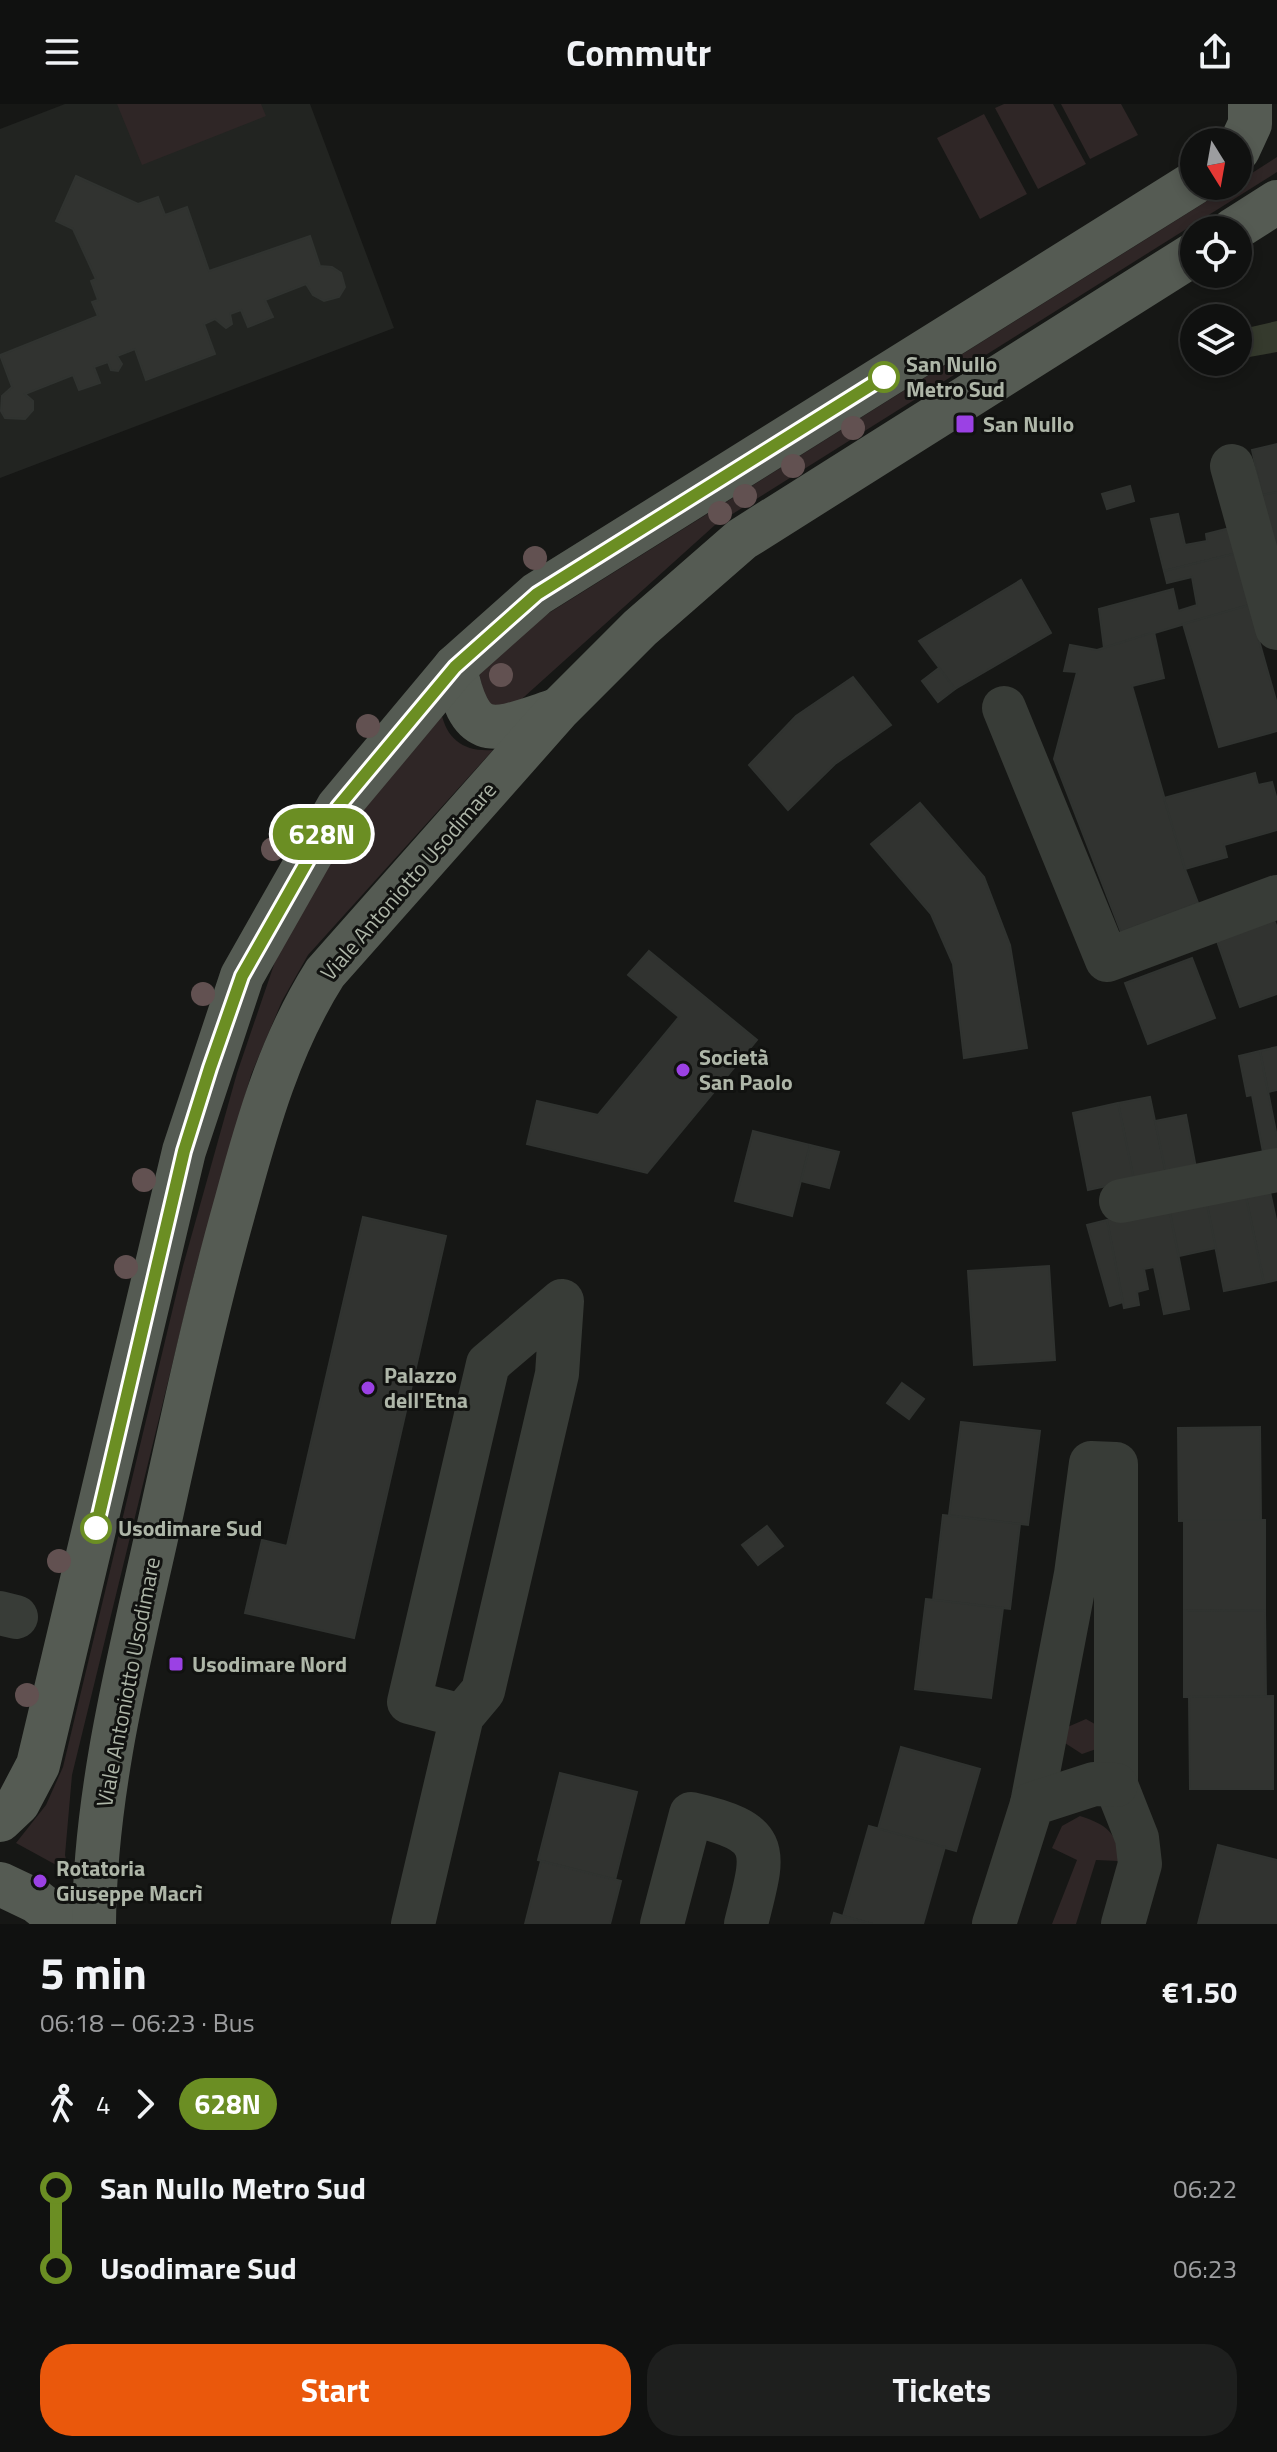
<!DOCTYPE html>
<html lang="en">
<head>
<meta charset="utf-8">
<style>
	body { margin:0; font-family:"Titillium Web",sans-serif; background:#1e1f1e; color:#f1f3f6; height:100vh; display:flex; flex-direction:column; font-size:30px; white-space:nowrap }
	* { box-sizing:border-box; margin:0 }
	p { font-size:26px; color:#9c9d9f }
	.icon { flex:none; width:44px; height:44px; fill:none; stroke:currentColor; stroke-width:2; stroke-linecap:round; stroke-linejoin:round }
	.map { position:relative; height:1820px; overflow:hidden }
	.sheet { display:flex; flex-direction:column; background:#101110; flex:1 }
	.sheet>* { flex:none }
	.badge { padding:0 16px; border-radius:26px; font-size:28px; line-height:52px }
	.needle { width:52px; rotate:169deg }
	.tools { position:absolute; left:1180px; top:24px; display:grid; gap:16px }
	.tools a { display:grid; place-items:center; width:72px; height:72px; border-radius:50%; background:#101110; box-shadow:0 4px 12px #0003,0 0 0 2px #303130; font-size:40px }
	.map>.badge { position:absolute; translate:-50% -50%; box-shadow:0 0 0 4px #fff }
	.legs { display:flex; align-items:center; gap:12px; height:88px; padding:0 40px; font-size:26px }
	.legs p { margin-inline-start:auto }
	.summary { display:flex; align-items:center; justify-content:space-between; height:136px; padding:0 40px }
	h1 { font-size:44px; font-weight:700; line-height:60px }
	.cta { display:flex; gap:16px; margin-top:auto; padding:16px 40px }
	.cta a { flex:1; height:92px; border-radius:32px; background:#ea580c; color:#fff; font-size:32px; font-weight:700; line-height:92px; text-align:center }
	.cta a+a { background:#1e1f1e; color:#f1f3f6 }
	ul { padding:0 40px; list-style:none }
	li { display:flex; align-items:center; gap:28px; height:80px; font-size:30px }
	li i { display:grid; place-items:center; width:12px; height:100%; margin:0 10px; background:currentColor }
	li i::after { content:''; width:20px; height:20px; margin:-10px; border:6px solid; border-radius:50%; background:#101110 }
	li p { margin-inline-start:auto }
	li:first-child i { background:linear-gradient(#0000 50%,currentColor 0) }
	li:last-child i { background:linear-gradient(currentColor 50%,#0000 0) }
	header { display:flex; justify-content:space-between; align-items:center; height:104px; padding:0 40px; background:#101110; font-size:36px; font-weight:700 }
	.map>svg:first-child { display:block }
</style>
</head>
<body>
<header><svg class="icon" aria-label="menu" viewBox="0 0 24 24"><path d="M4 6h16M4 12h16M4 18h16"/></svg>Commutr<svg class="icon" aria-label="share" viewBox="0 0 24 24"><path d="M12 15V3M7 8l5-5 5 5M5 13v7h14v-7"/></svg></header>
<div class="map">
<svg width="1277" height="1820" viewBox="0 0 1277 1820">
	<rect width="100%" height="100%" fill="#161715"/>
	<!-- built -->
	<path fill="#222421" d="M65,0H310L394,224L0,374V25Z"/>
	<!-- green -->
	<g fill="#2f2626">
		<path d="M117,0H261L266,12L142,61Z"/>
		<path d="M1004,0H1053L1086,60L1038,85L995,4Z"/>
		<path d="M1061,0H1121L1138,31L1090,55Z"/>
		<path d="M984,10L1027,90L980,115L937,34Z"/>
		<path d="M1277,53V68L715,421L514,602L487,603L478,565L525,524L1231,82H1238V78Z"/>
		<path d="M441,608C447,636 464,648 493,646L308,851L282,897L251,971L196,1163L72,1671L65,1751L69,1768L16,1739L46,1701L63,1663L183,1162L237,969L280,843L360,710Z"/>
		<path d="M1086,1615L1100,1623L1102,1643L1082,1650L1065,1639L1063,1625Z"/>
		<path d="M1080,1712C1105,1720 1119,1729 1119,1757L1096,1756L1076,1820H1052L1077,1756L1052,1744L1062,1722Z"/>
	</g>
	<!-- water -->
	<path fill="#353a2d" d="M1277,217V248L1238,255V226Z"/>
	<!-- building -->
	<g fill="#313330" stroke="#303330" stroke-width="2">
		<path d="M76,72L138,100L158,93L165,111L187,103L209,167L310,132L320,162L332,163L341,169L345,183L339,193L324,197L313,191L306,180L265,196L273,213L248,223L241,206L230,210L232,220L226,224L215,215L204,220L215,250L146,276L135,245L117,252L122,260L118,267L111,266L108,258L94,263L100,279L79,286L73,271L25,290L33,297V306L25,315L5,314L1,307L2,292L12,283L0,251L98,212L92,198L98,196L91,177L96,175L73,125L56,117Z"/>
		<path d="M1277,340V388L1262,391L1252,346Z"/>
		<path d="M1130,382L1134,397L1107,405L1102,390Z"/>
		<path d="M1277,388V441L1274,442L1262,391Z"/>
		<path d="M1178,410L1185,441L1207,437L1206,430L1230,424L1237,449L1164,467L1151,415Z"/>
		<path d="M1237,449L1249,501L1104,544L1099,505L1173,485L1178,507L1197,501L1192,473L1167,479L1164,467Z"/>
		<path d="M1021,476L1051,529L955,585L919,537Z"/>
		<path d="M1249,501L1277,600V627L1219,643L1183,520Z"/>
		<path d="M1154,528L1164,574L1132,582L1185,765L1198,799L1121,828L1054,655L1077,568L1064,567L1070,541L1097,546Z"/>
		<path d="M939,564L955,585L938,598L922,577Z"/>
		<path d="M853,573L891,621L835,660L788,706L749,661L796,612Z"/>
		<path d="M1255,669L1258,681L1272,678L1277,696V726L1224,741L1227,753L1185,765L1164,694Z"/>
		<path d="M920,699L984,773L1010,841L1027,944L964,954L953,860L931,810L871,740Z"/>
		<path d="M1273,813L1277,824V890L1240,903L1216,834Z"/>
		<path d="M649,847L757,936L647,1069L527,1040L537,997L598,1011L679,913L628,871Z"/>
		<path d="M1192,854L1215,914L1148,940L1125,879Z"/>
		<path d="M1277,943V986L1268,988L1260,947Z"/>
		<path d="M1260,947L1277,1033V1045L1263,1048L1252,991L1247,992L1239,952Z"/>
		<path d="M1150,993L1166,1070L1134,1076L1118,999Z"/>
		<path d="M1118,999L1134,1076L1088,1086L1073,1009Z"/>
		<path d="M1186,1011L1196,1064L1166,1070L1155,1017Z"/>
		<path d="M753,1027L810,1041L792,1112L735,1097Z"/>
		<path d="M810,1041L839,1048L829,1084L801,1077Z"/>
		<path d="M1269,1083L1277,1120V1176L1264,1179L1245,1088Z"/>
		<path d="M1245,1088L1264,1179L1224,1187L1206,1096Z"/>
		<path d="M1206,1096L1216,1144L1179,1152L1169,1104Z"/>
		<path d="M1169,1104L1189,1205L1164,1210L1154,1163L1144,1165L1148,1185L1137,1188L1139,1201L1124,1204L1107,1116Z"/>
		<path d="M363,1113L446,1132L354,1534L245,1509L262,1436L287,1442Z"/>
		<path d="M1107,1116L1123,1198L1110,1202L1087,1121Z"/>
		<path d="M1049,1162L1055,1256L974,1261L968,1167Z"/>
		<path d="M902,1279L924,1295L909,1315L887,1299Z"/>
		<path d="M961,1318L1040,1327L1028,1421L949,1411Z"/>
		<path d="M1260,1323L1261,1416L1179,1417L1178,1324Z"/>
		<path d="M943,1411L1020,1420L1010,1505L933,1496Z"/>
		<path d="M1184,1416H1265V1506L1184,1507Z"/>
		<path d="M767,1422L783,1442L758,1461L742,1441Z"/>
		<path d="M926,1495L1003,1504L991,1594L915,1585Z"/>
		<path d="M1265,1506L1266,1593H1184V1507Z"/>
		<path d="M1273,1592V1685H1190L1189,1593Z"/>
		<path d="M901,1643L980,1665L956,1747L878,1725Z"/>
		<path d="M560,1669L637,1688L615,1776L538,1756Z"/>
		<path d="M869,1722L945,1743L923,1820H872L843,1812Z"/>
		<path d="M1218,1741L1277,1756V1820H1198Z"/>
		<path d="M541,1757L621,1777L610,1820H525Z"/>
		<path d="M834,1809L843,1812L872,1820H831Z"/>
	</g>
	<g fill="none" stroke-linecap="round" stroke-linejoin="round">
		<!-- minor -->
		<g stroke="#383c37" stroke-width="44">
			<path d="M1232,362L1277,524"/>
			<path d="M1004,604L1107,856L1277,793"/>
			<path d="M1121,1097L1277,1066"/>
			<path d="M0,1509L16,1513"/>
			<path d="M1032,1700L1076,1470L1091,1359L1116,1360V1681L1137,1734L1140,1760L1123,1820"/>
			<path d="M413,1820L462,1612L483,1587L557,1270L562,1197L488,1260L409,1598L462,1612"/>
			<path d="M662,1820L691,1710C775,1729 764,1747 746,1820"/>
			<path d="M994,1820L1032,1700L1094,1680L1116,1681"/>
		</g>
		<!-- major -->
		<g stroke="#555b53" stroke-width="44">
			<path d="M1238,46L1250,20V0"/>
			<path d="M1233,126L1277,98"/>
			<path d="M455,563C471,642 493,627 557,606"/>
			<path d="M0,1716L18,1699L38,1661L184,1047L242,872L338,703L455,563L537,490L1194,79"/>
			<path d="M0,1780L36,1797L65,1820"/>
			<path d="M94,1820C95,1677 134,1537 164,1398C186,1298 208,1198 236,1099C258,1018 280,940 325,869L559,605L640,524L742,435L1194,150"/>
		</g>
	</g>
	<!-- trees -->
	<g fill="#625151">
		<circle cx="853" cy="324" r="12"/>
		<circle cx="793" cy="362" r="12"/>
		<circle cx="745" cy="392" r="12"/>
		<circle cx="720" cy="409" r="12"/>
		<circle cx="535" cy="454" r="12"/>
		<circle cx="501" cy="571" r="12"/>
		<circle cx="368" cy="622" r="12"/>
		<circle cx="273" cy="745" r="12"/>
		<circle cx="203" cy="890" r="12"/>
		<circle cx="144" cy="1076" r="12"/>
		<circle cx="126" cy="1163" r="12"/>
		<circle cx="59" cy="1457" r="12"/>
		<circle cx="27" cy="1591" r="12"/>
	</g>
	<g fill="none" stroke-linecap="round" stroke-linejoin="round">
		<!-- line-1 casing -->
		<g stroke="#fff" stroke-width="18">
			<path id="line-1" d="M96,1424L184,1047L210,964L242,872L338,703L455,563L537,490L884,273"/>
		</g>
		<!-- line-1 -->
		<use href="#line-1" stroke="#6b8e23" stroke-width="12"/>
	</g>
	<!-- markers -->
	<g fill="#fff" stroke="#6b8e23" stroke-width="4">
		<circle cx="884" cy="273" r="14"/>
		<circle cx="96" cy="1424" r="14"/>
	</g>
	<g fill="#9b41e4" stroke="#111210" stroke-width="3">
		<rect x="955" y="310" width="20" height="20" rx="4"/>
		<circle cx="683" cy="966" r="8"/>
		<circle cx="368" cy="1284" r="8"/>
		<rect x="168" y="1552" width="16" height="16" rx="4"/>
		<circle cx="40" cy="1777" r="8"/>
	</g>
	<g text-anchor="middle" stroke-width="6" stroke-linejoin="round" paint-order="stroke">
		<!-- stop labels -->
		<g font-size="22" font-weight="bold" fill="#aeb6a8" stroke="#111210" text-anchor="start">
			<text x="906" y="268">San Nullo<tspan x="906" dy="25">Metro Sud</tspan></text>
			<text x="118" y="1432">Usodimare Sud</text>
		</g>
		<!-- poi labels -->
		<g font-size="22" font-weight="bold" fill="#aeb6a8" stroke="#111210" text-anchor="start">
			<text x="983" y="328">San Nullo</text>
			<text x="699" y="961">Società<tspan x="699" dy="25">San Paolo</tspan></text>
			<text x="384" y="1279">Palazzo<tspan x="384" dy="25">dell'Etna</tspan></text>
			<text x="192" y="1568">Usodimare Nord</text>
			<text x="56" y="1772">Rotatoria<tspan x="56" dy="25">Giuseppe Macrì</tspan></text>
		</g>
		<!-- street labels -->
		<g font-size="22" fill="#aeb6a8" stroke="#111210">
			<text transform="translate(408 777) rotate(-49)" y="8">Viale Antoniotto Usodimare</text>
			<text transform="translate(128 1578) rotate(-79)" y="8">Viale Antoniotto Usodimare</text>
		</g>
	</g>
</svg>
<div class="tools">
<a><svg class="needle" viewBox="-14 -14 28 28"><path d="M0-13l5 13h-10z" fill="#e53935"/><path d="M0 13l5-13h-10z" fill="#9c9d9f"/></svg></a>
<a><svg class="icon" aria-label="locate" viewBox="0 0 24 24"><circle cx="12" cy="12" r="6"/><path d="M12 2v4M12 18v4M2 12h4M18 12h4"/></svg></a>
<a><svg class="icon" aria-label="layers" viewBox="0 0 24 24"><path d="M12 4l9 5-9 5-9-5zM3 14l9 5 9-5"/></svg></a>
</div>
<b class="badge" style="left:322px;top:730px;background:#6b8e23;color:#fff">628N</b>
</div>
<section class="sheet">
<div class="summary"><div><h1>5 min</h1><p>06:18 – 06:23 · Bus</p></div><b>€1.50</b></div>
<div class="legs"><svg class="icon" aria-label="walk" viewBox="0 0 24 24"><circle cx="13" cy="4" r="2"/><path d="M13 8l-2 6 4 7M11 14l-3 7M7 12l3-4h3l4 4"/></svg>4<svg class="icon" aria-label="forward" viewBox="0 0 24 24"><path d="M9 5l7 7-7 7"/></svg><b class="badge" style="background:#6b8e23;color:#fff">628N</b></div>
<ul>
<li><i style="color:#6b8e23"></i><b>San Nullo Metro Sud</b><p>06:22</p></li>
<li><i style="color:#6b8e23"></i><b>Usodimare Sud</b><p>06:23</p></li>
</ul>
<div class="cta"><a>Start</a><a>Tickets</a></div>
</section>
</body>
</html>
